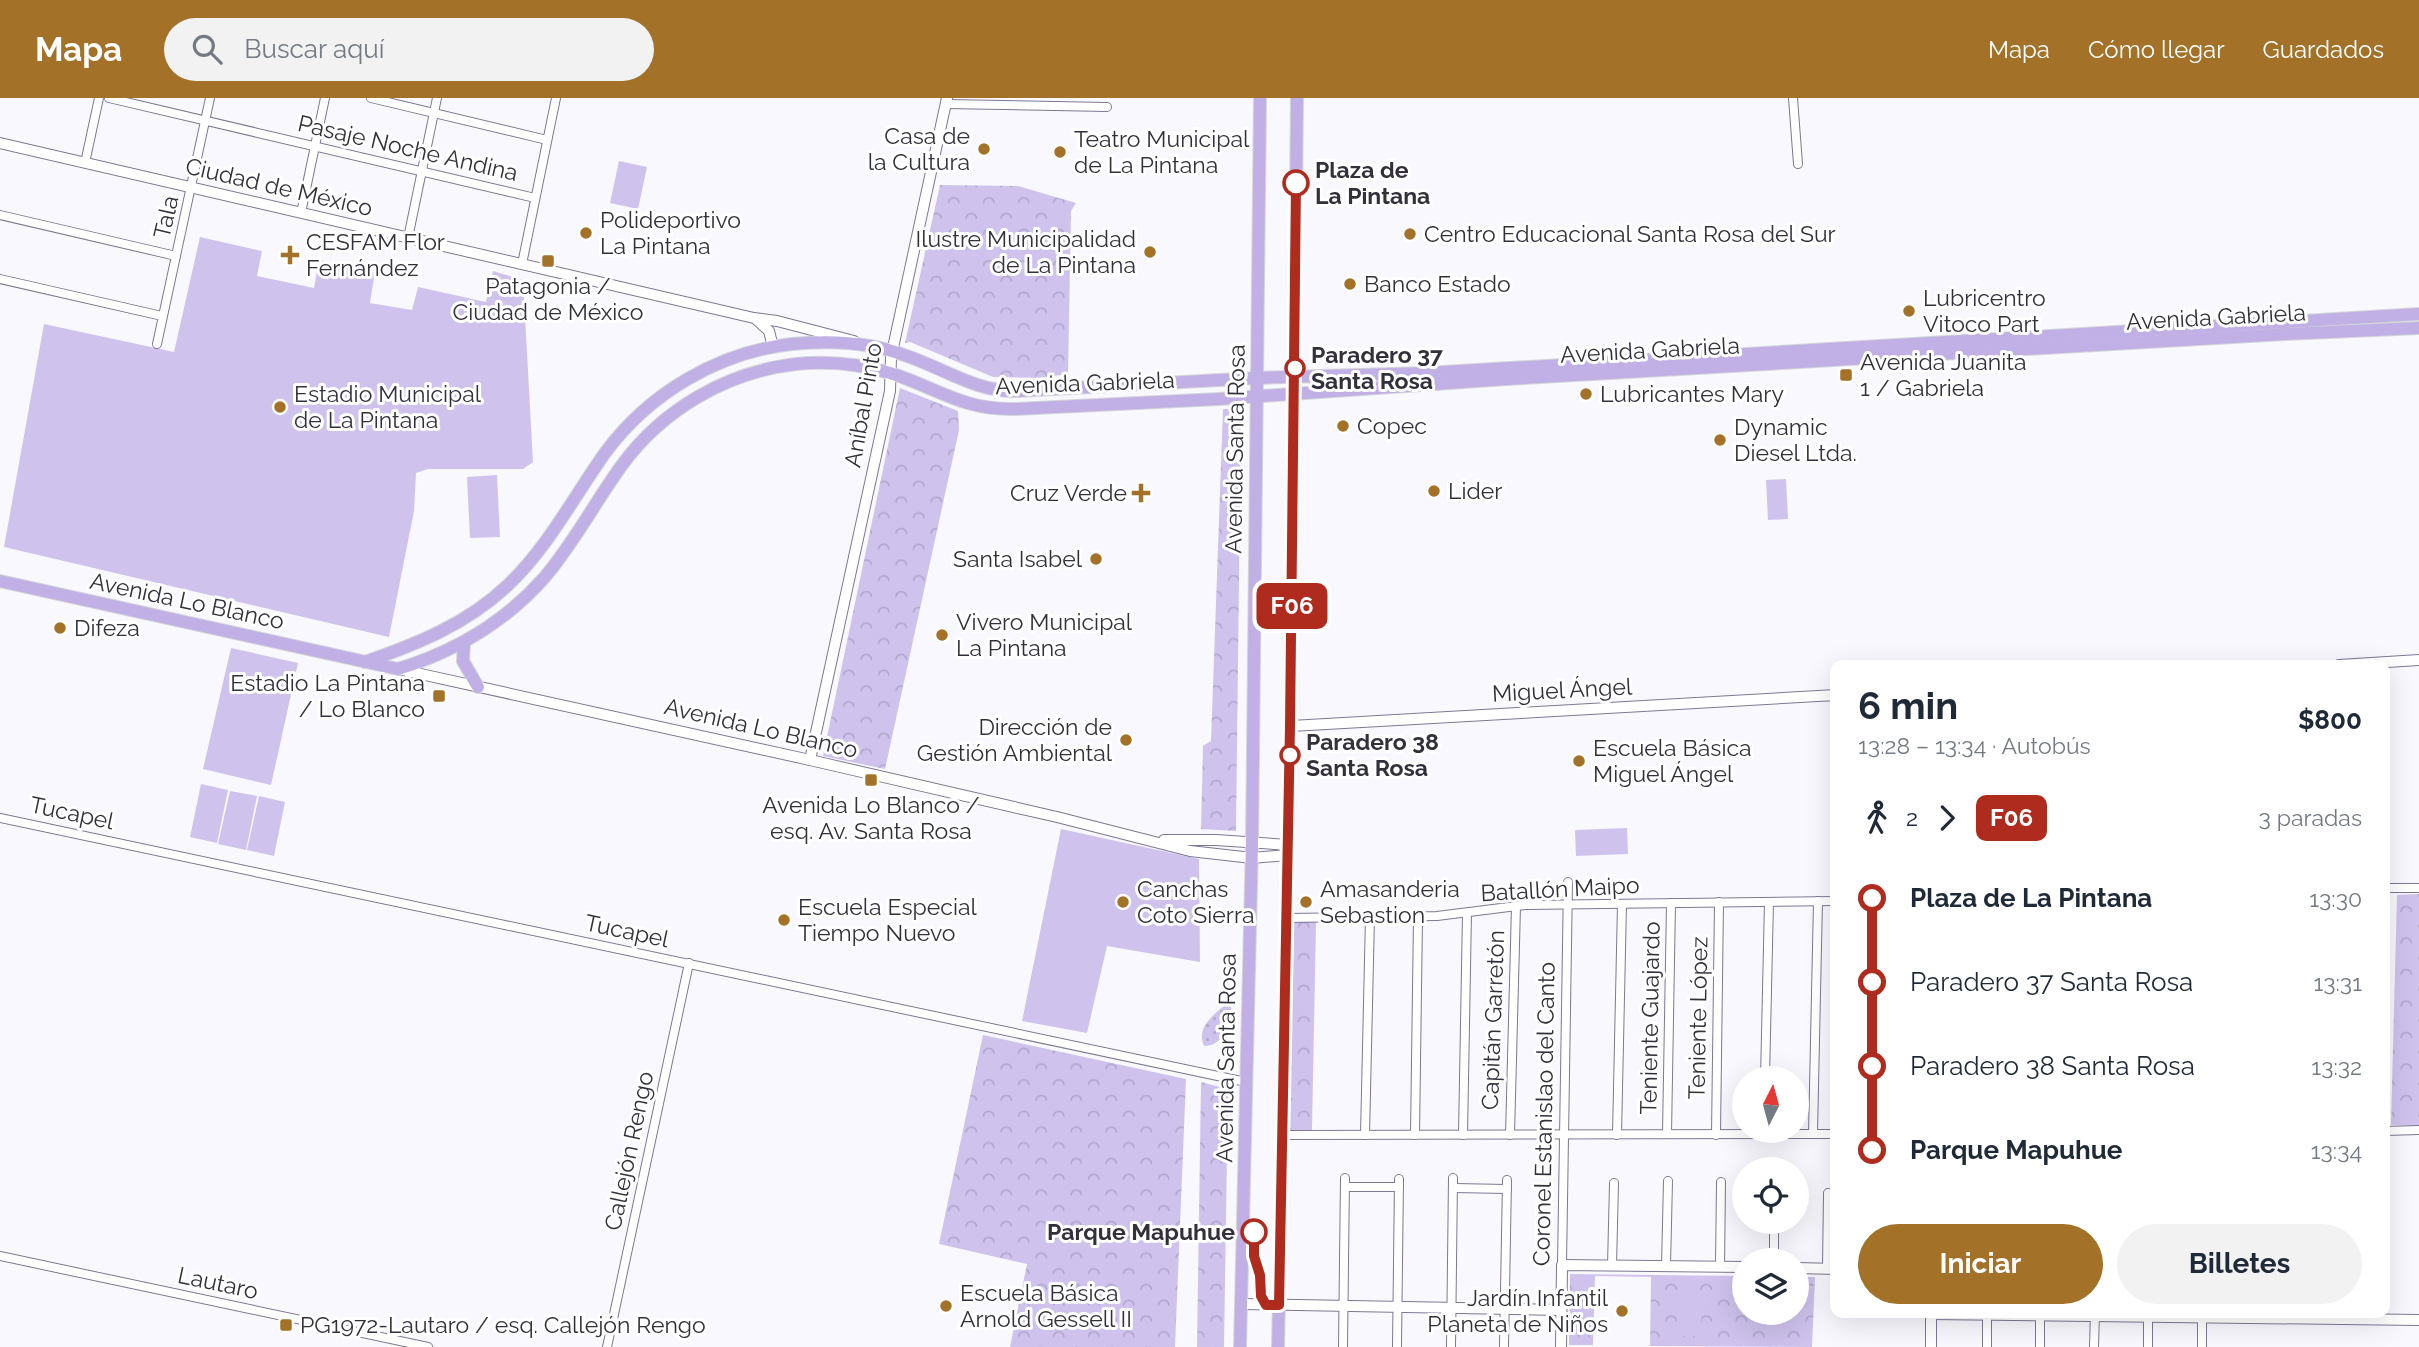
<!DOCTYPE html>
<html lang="es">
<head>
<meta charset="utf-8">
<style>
	body { margin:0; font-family:Raleway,sans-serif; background:#f2f2f3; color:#1f2937; height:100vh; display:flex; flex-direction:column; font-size:26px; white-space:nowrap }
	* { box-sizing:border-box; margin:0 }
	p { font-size:23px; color:#747a83 }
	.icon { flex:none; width:38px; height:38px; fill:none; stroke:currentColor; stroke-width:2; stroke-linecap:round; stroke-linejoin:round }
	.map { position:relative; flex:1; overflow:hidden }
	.sheet { position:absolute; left:1830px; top:562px; width:560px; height:658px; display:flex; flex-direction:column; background:#fff; border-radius:14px; box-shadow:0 7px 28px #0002 }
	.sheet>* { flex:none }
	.badge { padding:0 14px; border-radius:10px; font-size:24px; line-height:46px }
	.needle { width:46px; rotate:6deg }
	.controls { position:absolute; left:1732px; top:968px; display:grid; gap:14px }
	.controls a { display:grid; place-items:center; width:77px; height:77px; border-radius:50%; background:#fff; box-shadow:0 7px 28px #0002; font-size:35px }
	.map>.badge { position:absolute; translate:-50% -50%; box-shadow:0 0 0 4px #fff }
	.legs { display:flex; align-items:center; gap:10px; height:77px; padding:0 28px; font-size:23px }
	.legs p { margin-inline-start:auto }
	.head { display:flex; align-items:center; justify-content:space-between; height:119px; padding:0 28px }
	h1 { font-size:38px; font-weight:700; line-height:52px }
	.primary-button { display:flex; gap:14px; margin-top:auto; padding:14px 28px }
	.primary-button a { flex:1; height:80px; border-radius:42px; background:#a37127; color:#fff; font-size:28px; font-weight:700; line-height:80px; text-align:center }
	.primary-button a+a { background:#f2f2f3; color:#1f2937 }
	ul { padding:0 28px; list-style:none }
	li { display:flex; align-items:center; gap:24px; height:84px; font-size:26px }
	li i { display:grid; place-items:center; width:10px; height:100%; margin:0 9px; background:currentColor }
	li i::after { content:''; width:18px; height:18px; margin:-9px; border:5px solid; border-radius:50%; background:#fff }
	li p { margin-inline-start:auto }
	li:first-child i { background:linear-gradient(#0000 50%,currentColor 0) }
	li:last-child i { background:linear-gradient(currentColor 50%,#0000 0) }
	header { display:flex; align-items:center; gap:42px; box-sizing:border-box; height:98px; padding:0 35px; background:#a37127; color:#fff }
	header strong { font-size:33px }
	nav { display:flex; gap:38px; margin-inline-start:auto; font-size:24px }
	.search { width:490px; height:63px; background:#f2f2f3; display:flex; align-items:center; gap:18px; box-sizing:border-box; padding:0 24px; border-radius:38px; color:#747a83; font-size:26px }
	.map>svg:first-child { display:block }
</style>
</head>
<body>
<header>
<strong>Mapa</strong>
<div class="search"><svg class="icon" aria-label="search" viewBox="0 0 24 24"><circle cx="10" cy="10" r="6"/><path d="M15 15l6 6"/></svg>Buscar aquí</div>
<nav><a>Mapa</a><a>Cómo llegar</a><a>Guardados</a></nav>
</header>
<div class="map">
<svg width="2419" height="1249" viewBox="0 0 2419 1249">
	<defs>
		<pattern id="grass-dots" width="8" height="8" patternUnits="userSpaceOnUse" patternTransform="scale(1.75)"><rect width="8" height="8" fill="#cfc3ee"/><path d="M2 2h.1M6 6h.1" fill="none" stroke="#b2a8cd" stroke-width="1.8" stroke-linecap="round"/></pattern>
		<pattern id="park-crowns" width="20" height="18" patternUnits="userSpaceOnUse" patternTransform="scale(1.75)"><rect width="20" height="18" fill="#cfc3ee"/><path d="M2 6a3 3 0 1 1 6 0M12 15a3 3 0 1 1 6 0" fill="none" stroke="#b2a8cd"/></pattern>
	</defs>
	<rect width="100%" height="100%" fill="#faf8ff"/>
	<!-- grass -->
	<path fill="url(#grass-dots)" d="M1225,907L1231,909C1233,925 1222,949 1204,948C1196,930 1212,918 1225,907Z"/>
	<!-- park -->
	<g fill="url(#park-crowns)">
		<path d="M940,87L1018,88L1076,105L1071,113L1068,276L1039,280L993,279L910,244L905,245Z"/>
		<path d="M900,290L958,313L959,332L885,671L823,658Z"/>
		<path d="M1223,311H1241L1236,733L1201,731L1203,648L1211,643Z"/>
		<path d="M2419,796V1028L2391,1027L2397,797Z"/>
		<path d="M1294,824H1316L1312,1032L1289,1033Z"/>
		<path d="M983,937L1186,981L1175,1249H1010L1027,1166L939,1146Z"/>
		<path d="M1201,984L1228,991L1224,1249H1197Z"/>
		<path d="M1570,1176L1745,1178V1214H1797V1179H1815L1812,1249L1650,1248L1651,1179L1595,1178L1593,1247H1569Z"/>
	</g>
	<!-- pitch -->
	<g fill="#cfc3ee">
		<path d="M619,63L647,69L638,111L610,105Z"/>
		<path d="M200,139L262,153L257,178L314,190L319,162L375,174L370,205L412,212L418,189L486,204L493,173L523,182L533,364L523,371H428L416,375L414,413L389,539L4,449L44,226L174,254Z"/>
		<path d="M497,377L500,439L470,440L467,379Z"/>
		<path d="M1786,381L1788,421L1768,422L1766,382Z"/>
		<path d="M231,550L298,565L271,687L203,671Z"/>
		<path d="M201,686L228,692L217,745L190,739Z"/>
		<path d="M230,693L257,698L246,752L218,746Z"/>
		<path d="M259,698L285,704L274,758L247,752Z"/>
		<path d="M1627,730L1628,756L1576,758L1575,732Z"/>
		<path d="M1061,731L1199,761L1200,864L1107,848L1087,935L1022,923Z"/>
		<path d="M1678,1193L1702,1194L1701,1238H1677Z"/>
	</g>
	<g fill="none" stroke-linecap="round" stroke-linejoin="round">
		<!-- street casing -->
		<g stroke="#7f7794" stroke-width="10">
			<g id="street">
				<path d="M109,0L535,100"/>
				<path d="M371,0L547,42"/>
				<path d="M1793,0L1798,66"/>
				<path d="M945,6L1107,9"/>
				<path d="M85,65L99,0"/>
				<path d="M301,115L325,0"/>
				<path d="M0,117L176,158"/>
				<path d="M408,140L437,0"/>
				<path d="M522,166L556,0"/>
				<path d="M0,181L162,218"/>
				<path d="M157,246L210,0"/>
				<path d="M0,720L1246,984"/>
				<path d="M2385,790H2419"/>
				<path d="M1287,820L1437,818L1525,807L1836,803"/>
				<path d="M1765,980L1769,804"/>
				<path d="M2385,1033L2419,1032"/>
				<path d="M1667,1036L1671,805"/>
				<path d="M1813,1036L1818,803"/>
				<path d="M1281,1037L1836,1036"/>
				<path d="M1365,1037L1370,819"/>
				<path d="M1415,1037L1418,819"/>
				<path d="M1463,1037L1467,815"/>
				<path d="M1510,1037L1516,808"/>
				<path d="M1617,1037L1622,806"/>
				<path d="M1716,1037L1719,804"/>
				<path d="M1345,1089H1399"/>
				<path d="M1453,1090L1507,1091"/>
				<path d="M0,1158L428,1249"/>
				<path d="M1774,1162V1124"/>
				<path d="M1562,1167L1568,784"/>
				<path d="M1612,1168L1614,1085"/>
				<path d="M1666,1168L1668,1083"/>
				<path d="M1720,1169L1721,1084"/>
				<path d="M1827,1170L1828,1095"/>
				<path d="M607,1249L689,865"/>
				<path d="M1343,1249L1345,1080"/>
				<path d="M1397,1249L1399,1081"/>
				<path d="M1451,1249L1453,1080"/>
				<path d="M1504,1249L1507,1082"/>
				<path d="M1987,1249V1214"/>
				<path d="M2040,1249V1214"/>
				<path d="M2094,1249L2095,1214"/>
				<path d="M2148,1249V1214"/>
				<path d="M2202,1249V1217"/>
			</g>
		</g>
		<!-- secondary casing -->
		<g stroke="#7f7794" stroke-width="12">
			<g id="secondary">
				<path d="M0,45L754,220L777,223L854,243"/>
				<path d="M756,221L769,233L773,249"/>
				<path d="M2339,567L2419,562"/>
				<path d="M398,571L810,662L1057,719L1190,753L1252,760L1288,757"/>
				<path d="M1291,628L1836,597"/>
				<path d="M810,662L890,293L891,259L947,0"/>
				<path d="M1164,742H1216L1289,747"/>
				<path d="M1797,1170L1836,1171"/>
				<path d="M1241,1206L1561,1212"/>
				<path d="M1931,1216L2419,1222"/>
				<path d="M1561,1249L1562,1167L1745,1169"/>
				<path d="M1931,1249V1214"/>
			</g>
		</g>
		<!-- primary casing -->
		<g stroke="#d6d6d8" stroke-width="14">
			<g id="primary">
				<path d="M0,483L398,571C454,554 504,525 544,480C574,445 595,404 622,367C663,311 727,274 796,266C827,263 860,266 890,275C938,290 961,312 1015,311L1219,301L1507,281L2285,236L2419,230"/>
				<path d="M464,544L463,563L478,589"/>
				<path d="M365,564C417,546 467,526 508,487C548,449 573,400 605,355C649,295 719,254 792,246C831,242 870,244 907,258C945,271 976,294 1017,293L1257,280L1426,275L2419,216"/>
				<path d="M1240,1249L1252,745L1260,0"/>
				<path d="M1278,1249L1291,628L1297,0"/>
			</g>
		</g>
		<!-- street -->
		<use href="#street" stroke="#fff" stroke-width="8"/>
		<!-- secondary -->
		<use href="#secondary" stroke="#fff" stroke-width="10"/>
		<!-- primary -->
		<use href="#primary" stroke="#c1b0e5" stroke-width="12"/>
	</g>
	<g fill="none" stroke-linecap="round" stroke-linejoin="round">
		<!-- line-1 casing -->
		<g stroke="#fff" stroke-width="16">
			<path id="line-1" d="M1254,1134V1158L1260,1177L1261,1198L1266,1207H1279L1290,628L1296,85"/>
		</g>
		<!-- line-1 -->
		<use href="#line-1" stroke="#af2b1e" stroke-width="10"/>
	</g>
	<!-- markers -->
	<g fill="#a37127" stroke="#fff" stroke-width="2.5">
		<circle cx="984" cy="51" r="7"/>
		<circle cx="1060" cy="54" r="7"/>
		<circle cx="586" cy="135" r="7"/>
		<circle cx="1410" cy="136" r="7"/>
		<circle cx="1150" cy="154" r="7"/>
		<path d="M286.5 146.5h7v7h7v7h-7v7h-7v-7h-7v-7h7z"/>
		<rect x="541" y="156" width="14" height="14" rx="3.5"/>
		<circle cx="1350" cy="186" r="7"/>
		<circle cx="1909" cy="213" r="7"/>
		<rect x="1839" y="270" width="14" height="14" rx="3.5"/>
		<circle cx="1586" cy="296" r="7"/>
		<circle cx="280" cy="309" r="7"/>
		<circle cx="1343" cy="328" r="7"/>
		<circle cx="1720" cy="342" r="7"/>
		<circle cx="1434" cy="393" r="7"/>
		<path d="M1137.5 384.5h7v7h7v7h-7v7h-7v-7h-7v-7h7z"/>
		<circle cx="1096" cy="461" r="7"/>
		<circle cx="60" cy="530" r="7"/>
		<circle cx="942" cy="537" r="7"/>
		<rect x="432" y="591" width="14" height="14" rx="3.5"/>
		<circle cx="1126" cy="642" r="7"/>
		<circle cx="1579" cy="663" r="7"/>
		<rect x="864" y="675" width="14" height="14" rx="3.5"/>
		<circle cx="1123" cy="804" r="7"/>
		<circle cx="1306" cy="804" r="7"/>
		<circle cx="784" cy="822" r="7"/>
		<circle cx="946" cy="1208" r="7"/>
		<circle cx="1622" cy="1213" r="7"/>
		<rect x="279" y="1220" width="14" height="14" rx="3.5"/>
	</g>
	<g fill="#fff" stroke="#af2b1e" stroke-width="3.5">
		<circle cx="1296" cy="85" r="12"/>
		<circle cx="1295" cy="270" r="9"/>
		<circle cx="1290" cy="657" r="9"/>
		<circle cx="1254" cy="1134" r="12"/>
	</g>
	<g text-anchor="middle" stroke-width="6" stroke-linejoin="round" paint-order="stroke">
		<!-- poi labels -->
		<g font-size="23" fill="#33303c" stroke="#fff" text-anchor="start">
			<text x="970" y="46" text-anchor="end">Casa de<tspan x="970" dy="26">la Cultura</tspan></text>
			<text x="1074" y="49">Teatro Municipal<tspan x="1074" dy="26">de La Pintana</tspan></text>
			<text x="600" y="130">Polideportivo<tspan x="600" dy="26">La Pintana</tspan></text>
			<text x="1424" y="144">Centro Educacional Santa Rosa del Sur</text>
			<text x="1136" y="149" text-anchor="end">Ilustre Municipalidad<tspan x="1136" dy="26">de La Pintana</tspan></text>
			<text x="306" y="152">CESFAM Flor<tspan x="306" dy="26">Fernández</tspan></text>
			<text x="1364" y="194">Banco Estado</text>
			<text x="548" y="196" text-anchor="middle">Patagonia /<tspan x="548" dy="26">Ciudad de México</tspan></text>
			<text x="1923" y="208">Lubricentro<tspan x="1923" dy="26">Vitoco Part</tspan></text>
			<text x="1860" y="272">Avenida Juanita<tspan x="1860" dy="26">1 / Gabriela</tspan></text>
			<text x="294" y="304">Estadio Municipal<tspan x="294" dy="26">de La Pintana</tspan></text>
			<text x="1600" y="304">Lubricantes Mary</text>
			<text x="1357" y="336">Copec</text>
			<text x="1734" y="337">Dynamic<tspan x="1734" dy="26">Diesel Ltda.</tspan></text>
			<text x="1448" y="401">Lider</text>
			<text x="1127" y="403" text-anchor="end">Cruz Verde</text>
			<text x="1082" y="469" text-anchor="end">Santa Isabel</text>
			<text x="956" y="532">Vivero Municipal<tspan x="956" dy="26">La Pintana</tspan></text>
			<text x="74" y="538">Difeza</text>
			<text x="425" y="593" text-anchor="end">Estadio La Pintana<tspan x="425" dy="26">/ Lo Blanco</tspan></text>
			<text x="1112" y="637" text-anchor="end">Dirección de<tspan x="1112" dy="26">Gestión Ambiental</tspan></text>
			<text x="1593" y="658">Escuela Básica<tspan x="1593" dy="26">Miguel Ángel</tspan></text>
			<text x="871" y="715" text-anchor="middle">Avenida Lo Blanco /<tspan x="871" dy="26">esq. Av. Santa Rosa</tspan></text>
			<text x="1137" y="799">Canchas<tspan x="1137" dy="26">Coto Sierra</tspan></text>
			<text x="1320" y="799">Amasanderia<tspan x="1320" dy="26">Sebastion</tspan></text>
			<text x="798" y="817">Escuela Especial<tspan x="798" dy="26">Tiempo Nuevo</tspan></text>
			<text x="960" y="1203">Escuela Básica<tspan x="960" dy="26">Arnold Gessell II</tspan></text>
			<text x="1608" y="1208" text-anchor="end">Jardín Infantil<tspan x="1608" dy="26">Planeta de Niños</tspan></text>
			<text x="300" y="1235">PG1972-Lautaro / esq. Callejón Rengo</text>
		</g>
		<!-- street labels -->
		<g font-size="23" fill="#33303c" stroke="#fff">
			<text transform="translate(408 50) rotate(13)" y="8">Pasaje Noche Andina</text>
			<text transform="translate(279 89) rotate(13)" y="8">Ciudad de México</text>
			<text transform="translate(166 119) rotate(-77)" y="8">Tala</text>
			<text transform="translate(2216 219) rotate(-3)" y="8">Avenida Gabriela</text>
			<text transform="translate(1650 252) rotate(-3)" y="8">Avenida Gabriela</text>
			<text transform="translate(1085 285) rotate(-2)" y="8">Avenida Gabriela</text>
			<text transform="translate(863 307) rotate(-80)" y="8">Aníbal Pinto</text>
			<text transform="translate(1235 351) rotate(-89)" y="8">Avenida Santa Rosa</text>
			<text transform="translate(187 503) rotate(12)" y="8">Avenida Lo Blanco</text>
			<text transform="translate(1562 592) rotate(-3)" y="8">Miguel Ángel</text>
			<text transform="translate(761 630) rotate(13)" y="8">Avenida Lo Blanco</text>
			<text transform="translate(72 715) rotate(12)" y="8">Tucapel</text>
			<text transform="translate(1560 791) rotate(-3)" y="8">Batallón Maipo</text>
			<text transform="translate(627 833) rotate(12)" y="8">Tucapel</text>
			<text transform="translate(1650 920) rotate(-89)" y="8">Teniente Guajardo</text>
			<text transform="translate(1698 920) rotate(-89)" y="8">Teniente López</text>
			<text transform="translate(1493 922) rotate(-88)" y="8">Capitán Garretón</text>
			<text transform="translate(1226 960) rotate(-89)" y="8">Avenida Santa Rosa</text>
			<text transform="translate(1544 1016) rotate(-89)" y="8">Coronel Estanislao del Canto</text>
			<text transform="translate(629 1053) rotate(-78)" y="8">Callejón Rengo</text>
			<text transform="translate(218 1185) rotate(12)" y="8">Lautaro</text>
		</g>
		<!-- stop labels -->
		<g font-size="23" font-weight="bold" fill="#33303c" stroke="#fff" text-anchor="start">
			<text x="1315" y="80">Plaza de<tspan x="1315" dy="26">La Pintana</tspan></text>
			<text x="1311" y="265">Paradero 37<tspan x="1311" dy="26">Santa Rosa</tspan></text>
			<text x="1306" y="652">Paradero 38<tspan x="1306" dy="26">Santa Rosa</tspan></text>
			<text x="1235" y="1142" text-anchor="end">Parque Mapuhue</text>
		</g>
	</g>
</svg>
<div class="controls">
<a><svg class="needle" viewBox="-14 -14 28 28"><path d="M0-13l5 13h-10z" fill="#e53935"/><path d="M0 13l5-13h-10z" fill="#747a83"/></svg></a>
<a><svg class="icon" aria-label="locate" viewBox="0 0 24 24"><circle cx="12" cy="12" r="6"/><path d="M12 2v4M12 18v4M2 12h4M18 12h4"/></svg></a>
<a><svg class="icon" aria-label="layers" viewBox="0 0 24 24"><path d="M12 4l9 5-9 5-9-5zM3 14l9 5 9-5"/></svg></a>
</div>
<b class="badge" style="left:1292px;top:508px;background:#af2b1e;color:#fff">F06</b>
<section class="sheet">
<div class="head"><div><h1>6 min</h1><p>13:28 – 13:34 · Autobús</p></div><b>$800</b></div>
<div class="legs"><svg class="icon" aria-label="walk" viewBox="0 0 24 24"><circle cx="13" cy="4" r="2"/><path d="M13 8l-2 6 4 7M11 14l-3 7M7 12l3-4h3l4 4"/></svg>2<svg class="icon" aria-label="forward" viewBox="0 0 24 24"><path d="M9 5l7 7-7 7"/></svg><b class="badge" style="background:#af2b1e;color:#fff">F06</b><p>3 paradas</p></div>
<ul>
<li><i style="color:#af2b1e"></i><b>Plaza de La Pintana</b><p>13:30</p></li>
<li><i style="color:#af2b1e"></i><span>Paradero 37 Santa Rosa</span><p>13:31</p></li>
<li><i style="color:#af2b1e"></i><span>Paradero 38 Santa Rosa</span><p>13:32</p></li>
<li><i style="color:#af2b1e"></i><b>Parque Mapuhue</b><p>13:34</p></li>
</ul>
<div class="primary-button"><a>Iniciar</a><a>Billetes</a></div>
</section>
</div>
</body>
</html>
